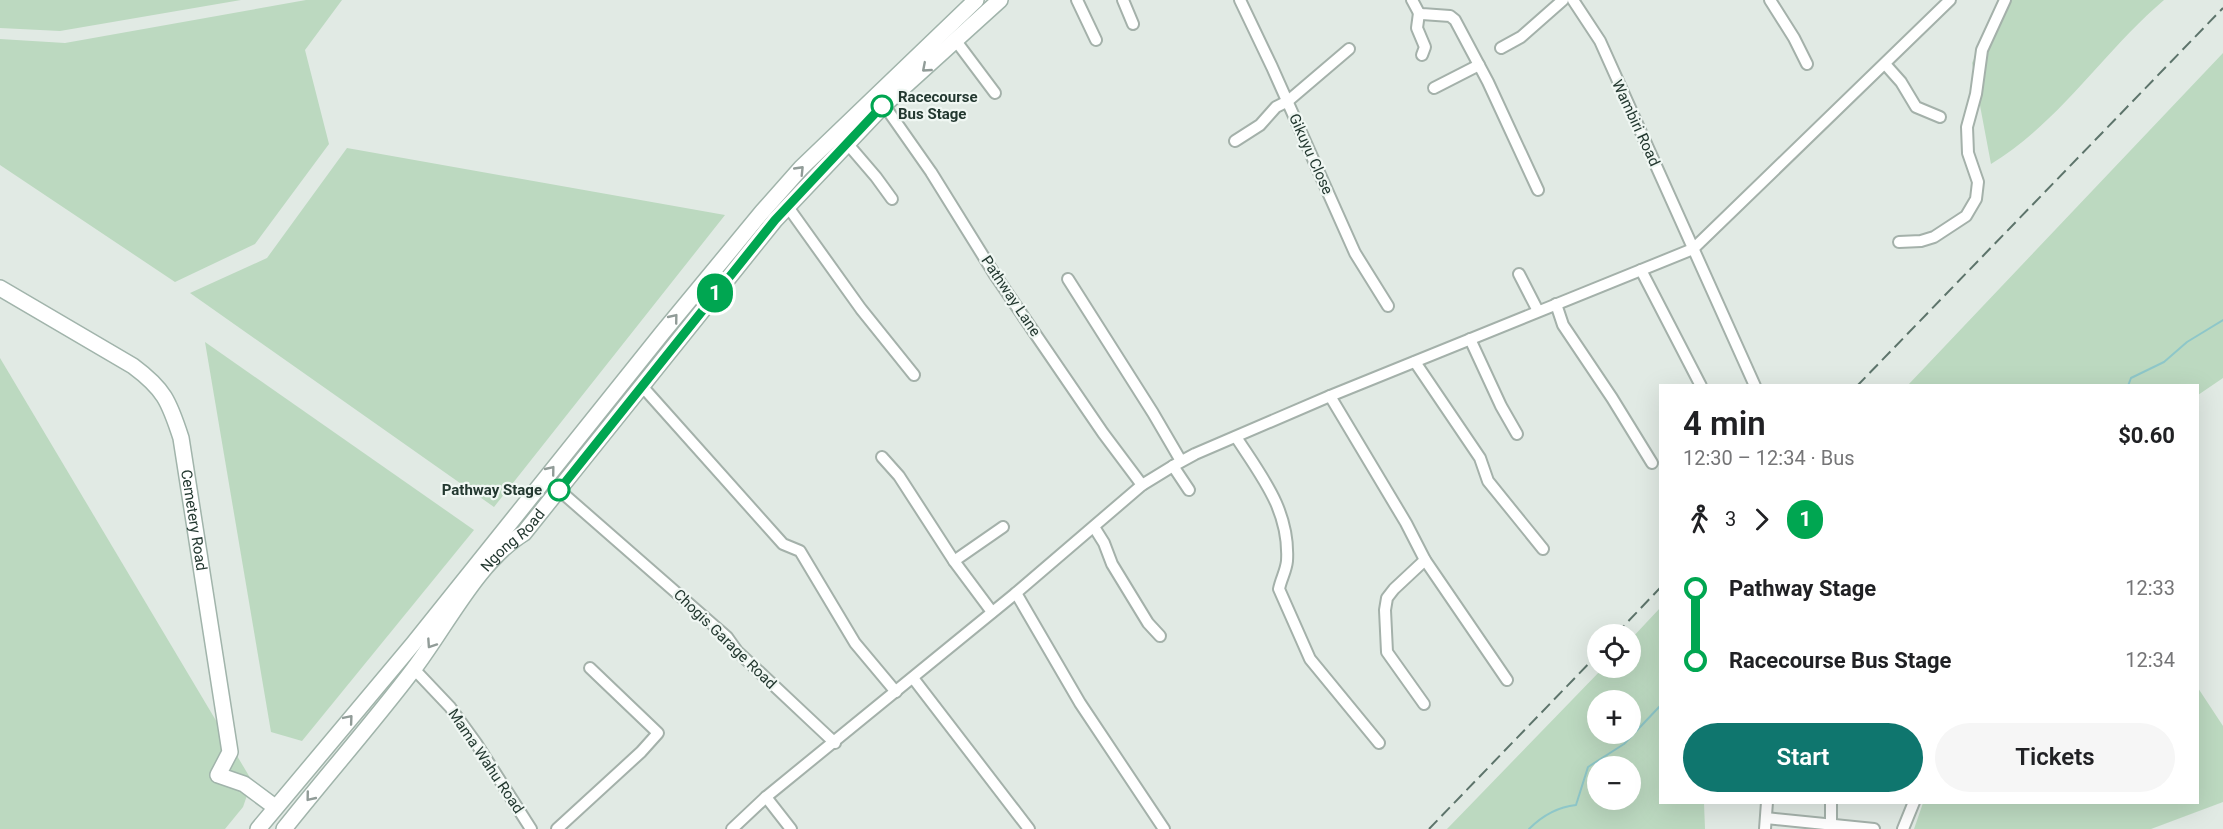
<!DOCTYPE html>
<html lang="en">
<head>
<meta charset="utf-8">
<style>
	body { margin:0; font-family:Roboto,sans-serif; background:#f6f6f6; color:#202124; height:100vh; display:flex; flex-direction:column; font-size:22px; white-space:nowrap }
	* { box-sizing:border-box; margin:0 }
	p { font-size:20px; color:#757577 }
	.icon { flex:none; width:33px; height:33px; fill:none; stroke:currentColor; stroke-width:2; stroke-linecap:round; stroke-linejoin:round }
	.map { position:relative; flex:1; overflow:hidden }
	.side { position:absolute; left:1659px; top:384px; width:540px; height:420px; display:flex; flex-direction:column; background:#fff; border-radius:0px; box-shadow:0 6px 24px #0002 }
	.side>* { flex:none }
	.badge { padding:0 12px; border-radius:20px; font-size:21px; line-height:39px }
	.fabs { position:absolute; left:1587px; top:624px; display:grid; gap:12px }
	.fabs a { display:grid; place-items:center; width:54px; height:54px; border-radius:50%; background:#fff; box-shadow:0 6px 24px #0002; font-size:30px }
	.map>.badge { position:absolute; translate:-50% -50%; box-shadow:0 0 0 3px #fff }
	.legs { display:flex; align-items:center; gap:9px; height:66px; padding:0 24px; font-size:20px }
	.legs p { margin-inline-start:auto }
	.summary { display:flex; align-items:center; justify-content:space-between; height:102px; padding:0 24px }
	h1 { font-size:33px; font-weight:600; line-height:45px }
	.cta { display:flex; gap:12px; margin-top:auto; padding:12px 24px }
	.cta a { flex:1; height:69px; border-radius:36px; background:#0f766e; color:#fff; font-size:24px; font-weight:600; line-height:69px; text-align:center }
	.cta a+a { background:#f6f6f6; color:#202124 }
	ul { padding:0 24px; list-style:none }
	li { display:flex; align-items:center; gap:21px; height:72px; font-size:22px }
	li i { display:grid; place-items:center; width:9px; height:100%; margin:0 8px; background:currentColor }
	li i::after { content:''; width:15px; height:15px; margin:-8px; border:4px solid; border-radius:50%; background:#fff }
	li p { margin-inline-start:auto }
	li:first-child i { background:linear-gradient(#0000 50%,currentColor 0) }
	li:last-child i { background:linear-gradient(currentColor 50%,#0000 0) }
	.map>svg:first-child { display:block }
</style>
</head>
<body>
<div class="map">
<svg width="2223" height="829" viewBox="0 0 2223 829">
	<rect width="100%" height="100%" fill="#e1eae4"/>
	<!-- green -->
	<g fill="#bcd9c0" fill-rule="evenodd">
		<path d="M0,0H241L60,31L0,28Z"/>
		<path d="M306,0H342L305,50L329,144L255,244L175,282L0,165V39L65,43Z"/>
		<path d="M2002,0H2164C2104,51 2058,124 1991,164L1972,63Z"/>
		<path d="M2223,53V378L2198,395V386L1908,385Z"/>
		<path d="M347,148L725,215L494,507L190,293L267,258Z"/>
		<path d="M205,342L474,530L302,741L271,732Z"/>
		<path d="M0,358L252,781L243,807L225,829H0Z"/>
		<path d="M1660,608V802L1704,803L1705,829H1447L1603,668H1630L1631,639ZM1630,700V734H1598V700ZM1630,766V800H1598V766Z"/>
		<path d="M2198,688L2223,726V802L2151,829H1914L1923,803L2198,802Z"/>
	</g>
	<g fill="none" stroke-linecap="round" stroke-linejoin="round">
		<!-- stream -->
		<g stroke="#8ec7c9" stroke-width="2">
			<path d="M2128,386L2131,378L2164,362L2187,342L2223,320"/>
			<path d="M1529,829C1543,815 1557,807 1576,805L1588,767L1624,744L1660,706"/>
		</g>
		<!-- street casing -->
		<g stroke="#a4b1aa" stroke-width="14">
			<g id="street">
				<path d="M1077,0L1096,40"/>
				<path d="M1123,0L1133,24"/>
				<path d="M1240,0L1272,67L1355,253L1388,306"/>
				<path d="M1412,0L1419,13L1422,14L1450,16L1455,20L1488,82L1538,190"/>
				<path d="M1573,0L1600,41L1755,386"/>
				<path d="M1770,0L1794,38L1807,64"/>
				<path d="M1419,13L1417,28L1425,47L1422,55"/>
				<path d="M956,41L995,93"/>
				<path d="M1501,48L1521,37L1563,0"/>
				<path d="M1885,64L1901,82L1916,107L1940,117"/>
				<path d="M1434,88L1479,65"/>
				<path d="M884,105L931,172L995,275L1103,433L1142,485"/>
				<path d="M1235,141L1260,125L1276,107L1288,101L1349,49"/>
				<path d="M846,142L876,177L892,199"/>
				<path d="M788,207L861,309L914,375"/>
				<path d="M1899,242L1921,241L1934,237L1966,216L1976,199L1978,182L1968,153L1967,127L1976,94L1982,50L2005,0"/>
				<path d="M1641,270L1701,386"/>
				<path d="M1519,274L1538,311"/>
				<path d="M1068,279L1153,413L1181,461"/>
				<path d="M1556,304L1563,325L1612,398L1652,463"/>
				<path d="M1470,339L1501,406L1517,434"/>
				<path d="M1415,362L1480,458L1488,481L1543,549"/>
				<path d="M641,385L783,544L800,551L855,643L896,692"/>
				<path d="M1330,396L1406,523L1425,560L1507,680"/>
				<path d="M1236,437C1262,477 1290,511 1287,561C1286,571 1281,579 1279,589L1310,659L1379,743"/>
				<path d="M882,457L899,476L954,561L992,612"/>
				<path d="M1173,466L1189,490"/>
				<path d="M559,490L727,637L737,651L835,743"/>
				<path d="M1094,527L1104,543L1112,564L1148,623L1160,636"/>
				<path d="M954,561L1003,527"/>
				<path d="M1016,593L1080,703L1164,829"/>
				<path d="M414,669L450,707L476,743L531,829"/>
				<path d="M913,678L1029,829"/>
				<path d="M1424,704L1387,652L1385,610L1387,598L1394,589L1425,560"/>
				<path d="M766,797L791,829"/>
				<path d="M1766,818L1874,829"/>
				<path d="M1831,826V802"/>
				<path d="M557,829L641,752L658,733L590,668"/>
				<path d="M732,829L766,797L1016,593L1142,485L1173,466L1195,454L1330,396L1693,249L1950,0"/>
				<path d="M1765,829L1767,802"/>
				<path d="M1903,829L1914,802"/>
			</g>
		</g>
		<!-- secondary casing -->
		<g stroke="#a1b4ab" stroke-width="18">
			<g id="secondary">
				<path id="s1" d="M0,288L133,366C164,389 169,401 181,438L230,752L218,775L244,784L275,807"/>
				<path d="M258,829L413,644L663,332L762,212L801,168L976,0"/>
				<path id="s2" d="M284,829C326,776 372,724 413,670C446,627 478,561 524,533L775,220L884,105L1000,0"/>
			</g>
		</g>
		<!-- street -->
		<use href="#street" stroke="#fff" stroke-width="10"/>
		<!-- secondary -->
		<use href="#secondary" stroke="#fff" stroke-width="15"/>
		<!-- rail -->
		<g stroke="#5d746b" stroke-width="2" stroke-dasharray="12 6" stroke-linecap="butt">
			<path d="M1857,386L2223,8"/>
			<path d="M1616,634L1660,588"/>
			<path d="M1429,829L1598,654"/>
		</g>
	</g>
	<!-- one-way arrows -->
	<defs><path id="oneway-chevron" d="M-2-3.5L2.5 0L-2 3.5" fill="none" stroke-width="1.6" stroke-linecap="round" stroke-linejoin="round" transform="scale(1.5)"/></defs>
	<g stroke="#919c98">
		<use href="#oneway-chevron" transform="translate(926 68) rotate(139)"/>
		<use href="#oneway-chevron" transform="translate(800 170) rotate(-46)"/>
		<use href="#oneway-chevron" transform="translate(674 318) rotate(-51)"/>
		<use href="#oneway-chevron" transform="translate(551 470) rotate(-51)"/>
		<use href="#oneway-chevron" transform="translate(431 644) rotate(124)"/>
		<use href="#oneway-chevron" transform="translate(349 719) rotate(-50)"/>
		<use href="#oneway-chevron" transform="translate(310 797) rotate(129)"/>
	</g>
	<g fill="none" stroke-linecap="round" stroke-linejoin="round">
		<!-- line-1 casing -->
		<g stroke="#fff" stroke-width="14">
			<path id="line-1" d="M559,490L775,220L882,106"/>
		</g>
		<!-- line-1 -->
		<use href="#line-1" stroke="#00a651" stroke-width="9"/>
	</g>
	<!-- markers -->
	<g fill="#fff" stroke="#00a651" stroke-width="3">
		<circle cx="882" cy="106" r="10"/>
		<circle cx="559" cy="490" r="10"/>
	</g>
	<g text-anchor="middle" stroke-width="4.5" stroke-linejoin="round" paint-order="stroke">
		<!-- stop labels -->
		<g font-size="15" font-weight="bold" fill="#233830" stroke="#f0f7f3" text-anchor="start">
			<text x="898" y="102">Racecourse<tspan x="898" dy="17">Bus Stage</tspan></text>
			<text x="542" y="495" text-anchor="end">Pathway Stage</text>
		</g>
		<!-- street labels -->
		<g font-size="15" fill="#233830" stroke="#f0f7f3">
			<text transform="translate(1636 123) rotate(65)" y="5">Wambiri Road</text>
			<text transform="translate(1311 154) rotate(66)" y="5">Gikuyu Close</text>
			<text transform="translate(1011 296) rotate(56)" y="5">Pathway Lane</text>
			<text dy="5" stroke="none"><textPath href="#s1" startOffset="326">Cemetery Road</textPath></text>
			<text dy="5" stroke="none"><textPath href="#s2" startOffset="369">Ngong Road</textPath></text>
			<text transform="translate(725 639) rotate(44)" y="5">Chogis Garage Road</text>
			<text transform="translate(486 761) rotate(56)" y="5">Mama Wahu Road</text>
		</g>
	</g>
</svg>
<div class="fabs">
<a><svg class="icon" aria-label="locate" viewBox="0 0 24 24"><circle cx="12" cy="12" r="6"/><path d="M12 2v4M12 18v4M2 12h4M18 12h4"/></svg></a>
<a>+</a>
<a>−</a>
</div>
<b class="badge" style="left:715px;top:293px;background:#00a651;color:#fff">1</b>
<section class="side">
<div class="summary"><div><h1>4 min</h1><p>12:30 – 12:34 · Bus</p></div><b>$0.60</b></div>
<div class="legs"><svg class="icon" aria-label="walk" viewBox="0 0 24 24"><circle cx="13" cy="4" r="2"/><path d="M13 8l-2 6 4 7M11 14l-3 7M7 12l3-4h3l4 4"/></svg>3<svg class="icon" aria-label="forward" viewBox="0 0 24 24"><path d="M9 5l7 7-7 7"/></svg><b class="badge" style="background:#00a651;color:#fff">1</b></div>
<ul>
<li><i style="color:#00a651"></i><b>Pathway Stage</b><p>12:33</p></li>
<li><i style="color:#00a651"></i><b>Racecourse Bus Stage</b><p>12:34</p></li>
</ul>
<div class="cta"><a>Start</a><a>Tickets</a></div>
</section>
</div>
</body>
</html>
